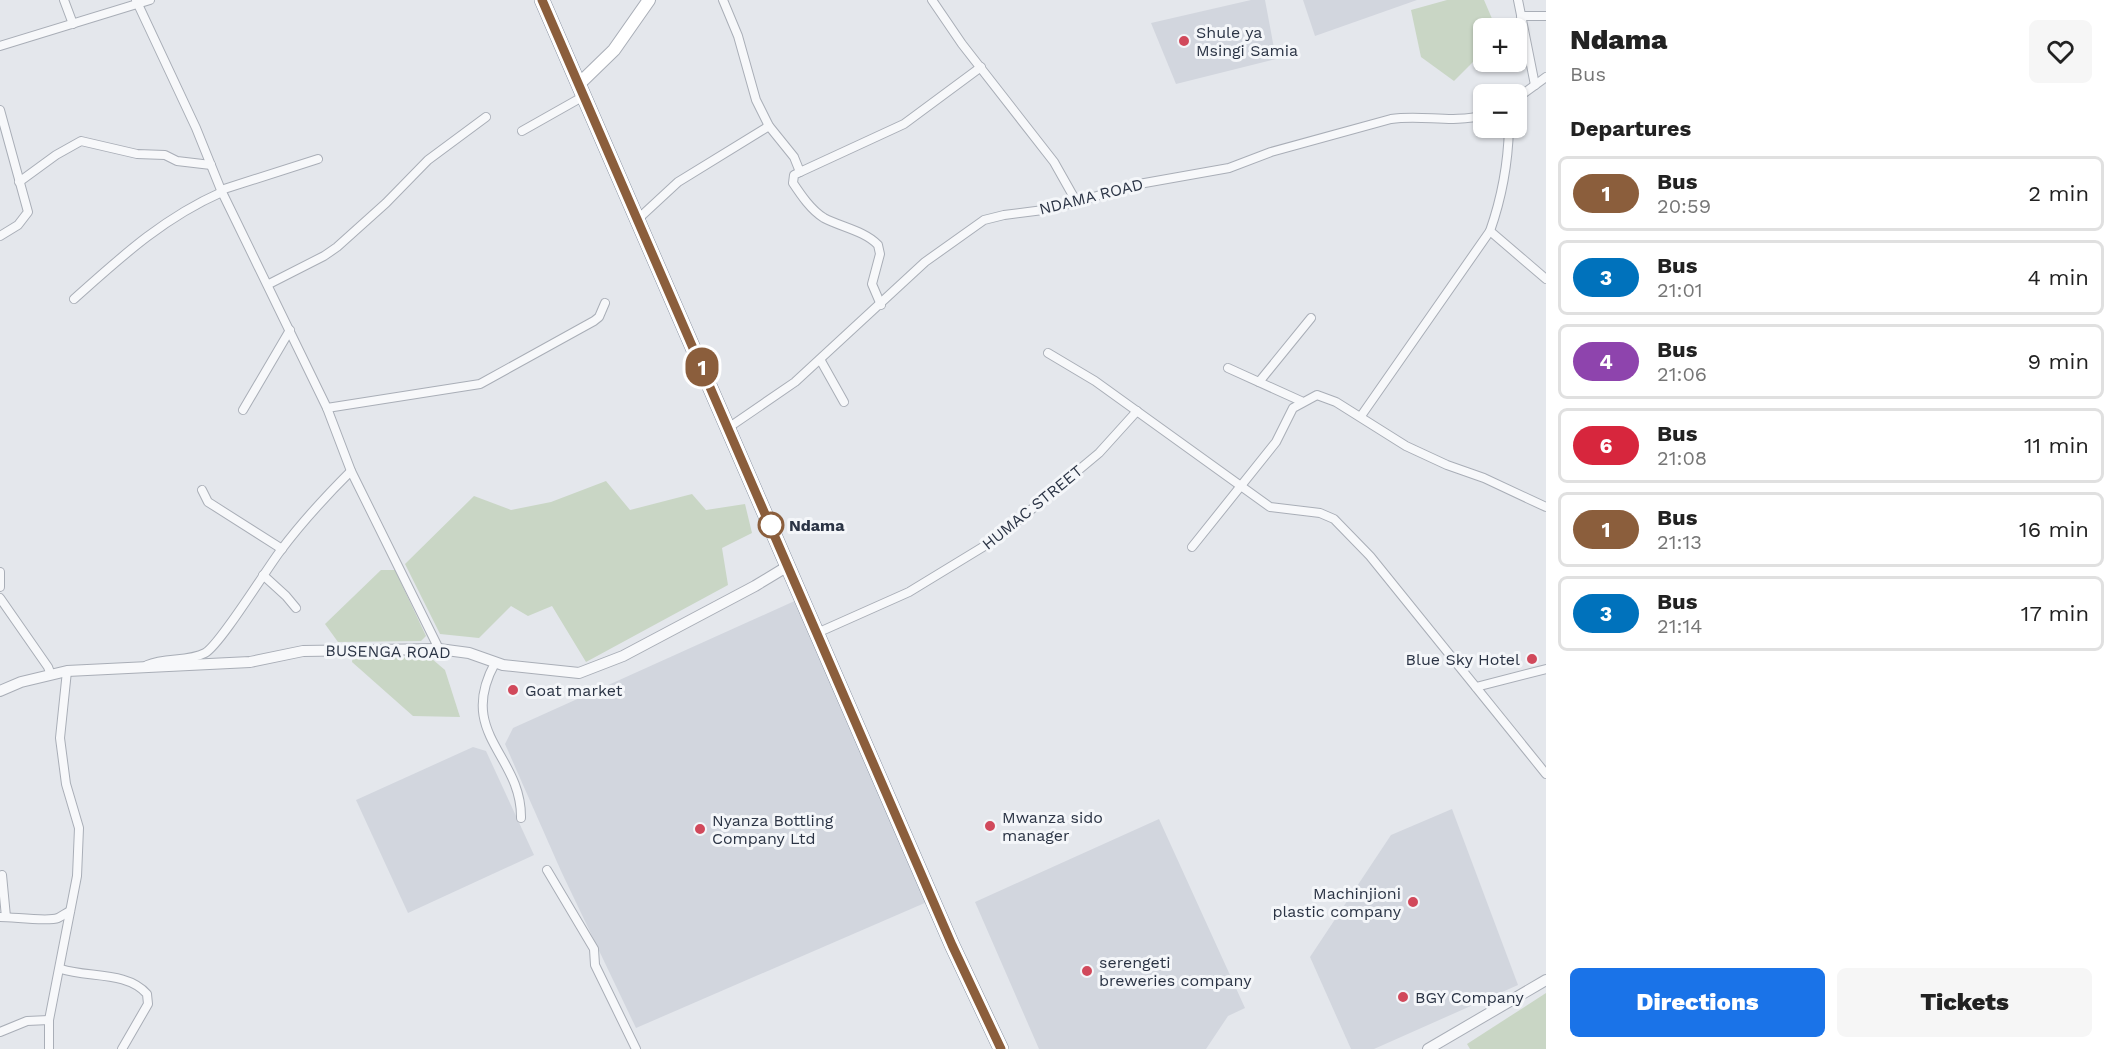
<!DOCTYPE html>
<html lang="en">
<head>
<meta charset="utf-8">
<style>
	body { margin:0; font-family:"Work Sans",sans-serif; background:#f6f6f6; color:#222; height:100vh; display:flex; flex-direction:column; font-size:22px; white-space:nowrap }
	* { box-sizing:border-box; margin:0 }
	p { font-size:20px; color:#767676 }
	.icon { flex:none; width:33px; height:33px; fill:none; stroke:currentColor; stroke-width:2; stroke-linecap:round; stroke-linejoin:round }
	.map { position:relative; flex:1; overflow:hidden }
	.side { display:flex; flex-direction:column; background:#fff; width:570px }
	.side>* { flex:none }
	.badge { padding:0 12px; border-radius:20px; font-size:21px; line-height:39px }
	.tools { position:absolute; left:1473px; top:18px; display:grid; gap:12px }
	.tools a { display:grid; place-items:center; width:54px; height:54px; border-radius:9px; background:#fff; box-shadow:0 2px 4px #0004; font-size:30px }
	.map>.badge { position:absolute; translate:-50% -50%; box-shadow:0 0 0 3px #fff }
	h2 { padding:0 24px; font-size:22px; line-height:54px }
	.round { display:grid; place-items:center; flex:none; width:63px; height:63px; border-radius:9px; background:#f6f6f6 }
	.summary { display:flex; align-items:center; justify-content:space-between; height:102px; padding:0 24px }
	h1 { font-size:28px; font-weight:800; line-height:45px }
	.primary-button { display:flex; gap:12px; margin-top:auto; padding:12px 24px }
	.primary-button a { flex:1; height:69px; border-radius:9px; background:#1a73e8; color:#fff; font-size:24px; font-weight:800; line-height:69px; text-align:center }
	.primary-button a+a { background:#f6f6f6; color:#222 }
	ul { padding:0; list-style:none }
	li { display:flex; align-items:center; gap:18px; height:75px; margin:0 12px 9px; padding:0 12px; border:3px solid #e0e0e0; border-radius:9px }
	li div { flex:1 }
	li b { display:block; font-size:22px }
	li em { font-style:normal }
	li .badge { min-width:66px; font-weight:700; text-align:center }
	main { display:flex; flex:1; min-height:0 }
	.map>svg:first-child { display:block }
</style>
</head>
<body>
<main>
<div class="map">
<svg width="1546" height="1049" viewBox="0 0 1546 1049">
	<rect width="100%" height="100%" fill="#e4e7ec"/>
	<!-- built -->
	<g fill="#d2d6de">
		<path d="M1251,0H1265L1276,59L1176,84L1151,23Z"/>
		<path d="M1303,0H1417L1315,36Z"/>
		<path d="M799,599L927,902L636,1028L561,871L505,744L513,728Z"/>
		<path d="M473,747L486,751L534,855L408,913L356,800Z"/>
		<path d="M1452,809L1518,985L1374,1049H1351L1310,957L1391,835Z"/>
		<path d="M1159,819L1245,1008L1228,1016L1206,1049H1039L975,902Z"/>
	</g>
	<!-- green -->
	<g fill="#c9d6c5">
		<path d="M1447,0H1484L1496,28H1484L1483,52L1454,81L1421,57L1411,10Z"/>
		<path d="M606,481L630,510L692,494L706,510L745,504L752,533L722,548L728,585L586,662L552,606L528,616L511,606L479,638L440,634L405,564L474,496L511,510L551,502Z"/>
		<path d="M381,570H395L426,636L421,641L338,642L325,624Z"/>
		<path d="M353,655L432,659L445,670L460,717L413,716L352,662Z"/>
		<path d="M1546,993V1049H1470L1467,1044Z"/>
	</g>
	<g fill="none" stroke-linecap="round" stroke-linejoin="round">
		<!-- minor casing -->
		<g stroke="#a9aeb7" stroke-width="10">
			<g id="minor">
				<path d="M64,0L73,24"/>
				<path d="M136,0L196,128L221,190L327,408L351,471L439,649"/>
				<path d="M723,0L738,36L756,100L769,126L794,157L800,172L904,124L981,67"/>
				<path d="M932,0L962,44L1054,162L1076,201"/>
				<path d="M1518,0L1535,85"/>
				<path d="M1521,16H1546"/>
				<path d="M0,46L150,0"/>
				<path d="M1516,99L1546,77"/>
				<path d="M0,110L28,212L18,225L0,236"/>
				<path d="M522,131L584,96"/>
				<path d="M800,172L794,175L793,183C801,195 811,210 824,218C841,227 865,231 878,245L880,254L872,284L881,305"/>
				<path d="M19,182L56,155L81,141L137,154L165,155L177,161L211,165"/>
				<path d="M221,190L318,159"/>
				<path d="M638,219L678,182L769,126"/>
				<path d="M1490,231L1546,279"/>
				<path d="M269,284L324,256L337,247L386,203L428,160L486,117"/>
				<path d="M74,299C121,257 163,218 222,192"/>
				<path d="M1048,353L1095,381L1270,507L1320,513L1334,519L1370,556L1546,774"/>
				<path d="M821,361L844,402"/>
				<path d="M1228,368L1301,401"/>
				<path d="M1259,382L1311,318"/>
				<path d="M327,408L480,384L594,321L599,317L605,303"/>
				<path d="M243,410L290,330"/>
				<path d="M1361,416L1490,231C1502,197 1508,164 1509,128"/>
				<path d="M728,428L795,382L925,262L984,220L1004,215L1051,209L1139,184L1229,168L1271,152L1391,119C1422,114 1453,124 1484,115"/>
				<path d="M202,490L208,502L282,549"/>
				<path d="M1192,547L1276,442L1293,408L1317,395L1336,402L1406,446L1447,465L1484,478L1546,507"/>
				<path d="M0,572V587"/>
				<path d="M263,575L286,596L296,608"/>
				<path d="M0,598L48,667L51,675"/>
				<path d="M817,633L909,592L996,539L1099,453L1137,411"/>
				<path d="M495,663C456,734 522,755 521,818"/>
				<path d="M147,665C166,657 188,662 205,653C220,645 267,568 281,550C302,522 326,496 351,471"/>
				<path d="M1476,687L1546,669"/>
				<path d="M547,870L594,949L595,965L636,1049"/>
				<path d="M2,875L6,917"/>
				<path d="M0,917C14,917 48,922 58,918C62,916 66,913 70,911"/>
				<path d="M61,969C88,978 127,971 147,994L148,1004L122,1049"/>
				<path d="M0,1032L27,1021L49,1020"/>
				<path d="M49,1049V1020L77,876L79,828L66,784L60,738L67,671"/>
			</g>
		</g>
		<!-- tertiary casing -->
		<g stroke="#a9aeb7" stroke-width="12">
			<g id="tertiary">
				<path d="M0,691L21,682L67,671L250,662L303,651L439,649L469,653L503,665L579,673L623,656L755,586L788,566"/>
				<path d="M1428,1049L1546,980"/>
			</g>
		</g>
		<!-- secondary casing -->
		<g stroke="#a9aeb7" stroke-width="14">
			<path id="secondary" d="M579,84L614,50L649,0"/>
		</g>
		<!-- trunk casing -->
		<g stroke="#8b94a3" stroke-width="16">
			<path id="trunk" d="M542,0L952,945L1001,1049"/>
		</g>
		<!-- minor -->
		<use href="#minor" stroke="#f7f8fa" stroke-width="8"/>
		<!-- tertiary -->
		<use href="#tertiary" stroke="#f7f8fa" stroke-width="10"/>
		<!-- secondary -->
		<use href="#secondary" stroke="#fff" stroke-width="12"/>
		<!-- trunk -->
		<use href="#trunk" stroke="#fff" stroke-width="15"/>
	</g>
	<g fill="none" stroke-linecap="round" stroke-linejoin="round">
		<!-- line casing -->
		<g stroke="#fff" stroke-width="14">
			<path id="line" d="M542,0L952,945L1001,1049"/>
		</g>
		<!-- line -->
		<use href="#line" stroke="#8b5e3c" stroke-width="9"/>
	</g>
	<!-- markers -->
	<g fill="#d1495b" stroke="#f4f6f9" stroke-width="2">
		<circle cx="1184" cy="41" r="6"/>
		<circle cx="1532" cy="659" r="6"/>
		<circle cx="513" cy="690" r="6"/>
		<circle cx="990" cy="826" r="6"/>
		<circle cx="700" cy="829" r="6"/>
		<circle cx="1413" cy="902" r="6"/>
		<circle cx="1087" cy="971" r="6"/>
		<circle cx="1403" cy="997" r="6"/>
	</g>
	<circle fill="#fff" stroke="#8b5e3c" stroke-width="3" cx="771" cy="525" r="12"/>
	<g text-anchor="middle" stroke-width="6" stroke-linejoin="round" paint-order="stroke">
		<!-- poi labels -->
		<g font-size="16" fill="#2b3445" stroke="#f4f6f9" text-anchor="start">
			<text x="1196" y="38">Shule ya<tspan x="1196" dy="18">Msingi Samia</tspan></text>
			<text x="1520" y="665" text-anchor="end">Blue Sky Hotel</text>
			<text x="525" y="696">Goat market</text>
			<text x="1002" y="823">Mwanza sido<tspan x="1002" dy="18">manager</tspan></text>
			<text x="712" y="826">Nyanza Bottling<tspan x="712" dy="18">Company Ltd</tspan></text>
			<text x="1401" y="899" text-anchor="end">Machinjioni<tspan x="1401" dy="18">plastic company</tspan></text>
			<text x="1099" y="968">serengeti<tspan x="1099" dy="18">breweries company</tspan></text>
			<text x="1415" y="1003">BGY Company</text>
		</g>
		<!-- street labels -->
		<g font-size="16" fill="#2b3445" stroke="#f4f6f9">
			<text transform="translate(1091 196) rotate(-14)" y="6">NDAMA ROAD</text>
			<text transform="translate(1032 507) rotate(-39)" y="6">HUMAC STREET</text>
			<text transform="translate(388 651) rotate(1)" y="6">BUSENGA ROAD</text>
		</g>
		<!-- stop labels -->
		<g font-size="16" font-weight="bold" fill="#2b3445" stroke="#f4f6f9" text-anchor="start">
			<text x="789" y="531">Ndama</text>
		</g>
	</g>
</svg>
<div class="tools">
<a>+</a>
<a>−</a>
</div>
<b class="badge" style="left:702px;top:367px;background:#8b5e3c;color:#fff">1</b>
</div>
<section class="side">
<div class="summary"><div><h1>Ndama</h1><p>Bus</p></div><a class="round"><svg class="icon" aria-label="heart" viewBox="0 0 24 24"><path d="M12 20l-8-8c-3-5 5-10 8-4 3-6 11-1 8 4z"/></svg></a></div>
<h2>Departures</h2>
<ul>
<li><span class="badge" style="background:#8b5e3c;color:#fff">1</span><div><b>Bus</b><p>20:59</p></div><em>2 min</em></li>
<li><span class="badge" style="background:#0072bc;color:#fff">3</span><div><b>Bus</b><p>21:01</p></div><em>4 min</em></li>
<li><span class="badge" style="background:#8e44ad;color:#fff">4</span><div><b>Bus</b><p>21:06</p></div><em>9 min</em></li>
<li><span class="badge" style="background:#d7263d;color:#fff">6</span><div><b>Bus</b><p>21:08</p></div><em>11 min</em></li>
<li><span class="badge" style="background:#8b5e3c;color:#fff">1</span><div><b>Bus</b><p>21:13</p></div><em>16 min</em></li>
<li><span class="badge" style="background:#0072bc;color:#fff">3</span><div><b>Bus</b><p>21:14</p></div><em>17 min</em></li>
</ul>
<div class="primary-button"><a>Directions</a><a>Tickets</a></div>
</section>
</main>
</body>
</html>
